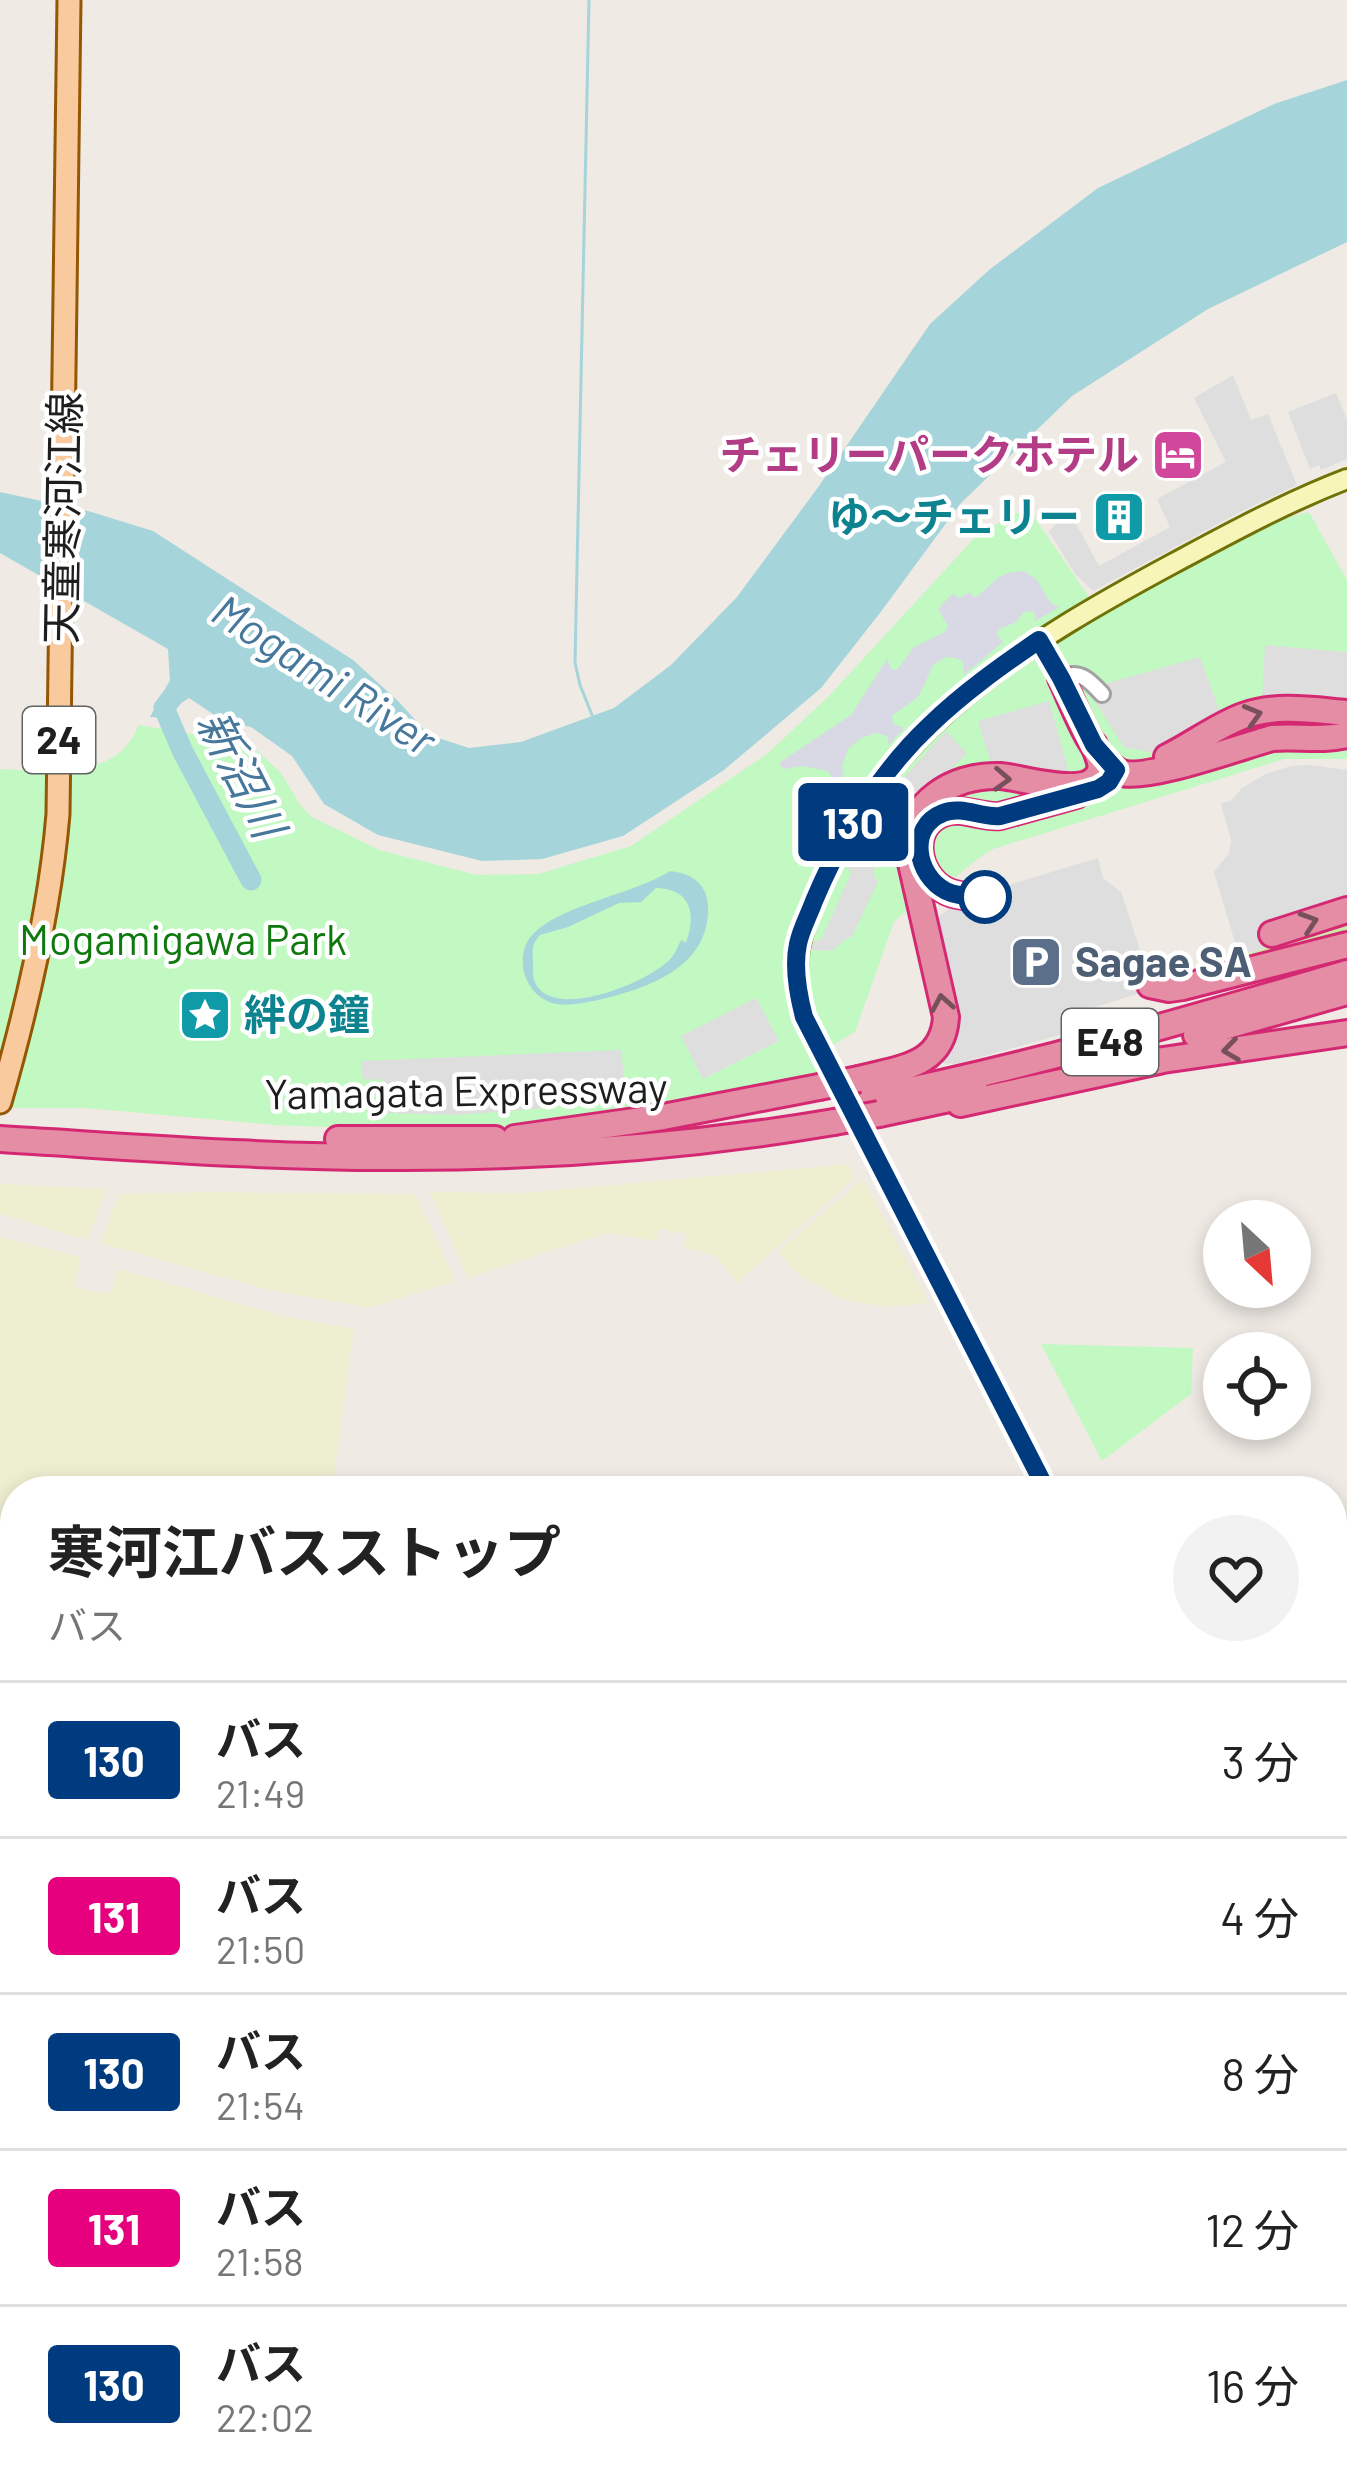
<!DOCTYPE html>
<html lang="ja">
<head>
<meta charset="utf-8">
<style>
	body { margin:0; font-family:Barlow,"Noto Sans JP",sans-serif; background:#f2f2f2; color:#222; height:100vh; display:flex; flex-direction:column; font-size:45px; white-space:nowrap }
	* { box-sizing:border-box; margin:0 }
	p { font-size:39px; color:#767676 }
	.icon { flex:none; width:66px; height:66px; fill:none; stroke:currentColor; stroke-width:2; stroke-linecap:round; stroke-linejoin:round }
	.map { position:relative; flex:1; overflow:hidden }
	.drawer { position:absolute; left:0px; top:1476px; width:1347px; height:1011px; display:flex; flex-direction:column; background:#fff; border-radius:48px 48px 0 0; box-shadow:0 6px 18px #0003 }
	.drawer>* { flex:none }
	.badge { padding:0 24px; border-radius:9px; font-size:42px; line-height:78px }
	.needle { width:78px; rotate:154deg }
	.controls { position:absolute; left:1203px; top:1200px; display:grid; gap:24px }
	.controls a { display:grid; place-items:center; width:108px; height:108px; border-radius:50%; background:#fff; box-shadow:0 6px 18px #0003; font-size:60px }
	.map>.badge { position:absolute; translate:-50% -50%; box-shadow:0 0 0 6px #fff }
	.round { display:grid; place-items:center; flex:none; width:126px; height:126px; border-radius:63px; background:#f2f2f2 }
	.headline { display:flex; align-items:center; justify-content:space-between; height:204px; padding:0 48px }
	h1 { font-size:57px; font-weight:700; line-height:90px }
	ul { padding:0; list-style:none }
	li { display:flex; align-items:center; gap:36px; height:156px; padding:0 48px; border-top:3px solid #e0e0e0 }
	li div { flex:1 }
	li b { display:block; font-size:45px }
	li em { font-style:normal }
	li .badge { min-width:132px; font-weight:700; text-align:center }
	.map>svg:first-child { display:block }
</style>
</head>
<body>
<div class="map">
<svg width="1347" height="2486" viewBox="0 0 1347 2486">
	<rect width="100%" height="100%" fill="#efeae4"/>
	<!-- education -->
	<g fill="#fefbdd">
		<path d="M1347,1767V2034L1332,2005V1771Z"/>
		<path d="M15,2295V2472H114L119,2486H0V2299Z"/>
	</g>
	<!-- farmland -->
	<g fill="#ededd0">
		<path d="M849,1164L854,1179L737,1283L716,1256L684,1248L686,1234L660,1229L656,1241L606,1233L468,1278L430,1192L521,1193Z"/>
		<path d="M863,1179L929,1303L887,1307L842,1299L801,1277L778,1251Z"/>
		<path d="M0,1184L107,1189L87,1240L0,1214Z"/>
		<path d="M207,1192L415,1194L456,1281L369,1308L269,1290L100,1243L119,1194Z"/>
		<path d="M0,1237L81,1257L74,1287L109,1294L119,1269L283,1316L354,1329L332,1491H15V1677L0,1619Z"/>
	</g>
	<!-- grass -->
	<path fill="#cee8ab" d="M1347,921V938L1221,967L1220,963Z"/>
	<!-- park -->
	<g fill="#c2f8c2">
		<path d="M1028,508L1098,610L1264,524L1309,512L1347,580V759H1284L993,849C974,859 961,874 944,886C927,899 909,906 894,922L855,1032L815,1056L824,1077L707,1104L532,1127L459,1132L275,1125L85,1108H13L0,1098V769C46,771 120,781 138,725L235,741L254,748L281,773L301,806L312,817L379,850L477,875L538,874L631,846L767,754L829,696L979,533Z"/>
		<path d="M1041,1344L1193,1348L1191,1394L1102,1461Z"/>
	</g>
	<!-- pitch -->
	<path fill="#84dcb2" d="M1347,1785V1976L1332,1948V1791Z"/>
	<!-- parking -->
	<g fill="#dedede">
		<path d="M1233,375L1251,420L1268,414L1297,485L1240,512L1093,591L1076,575L1049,532L1068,509L1099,566L1170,527L1157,499L1226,462L1194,398Z"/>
		<path d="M1336,393L1347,420V459L1321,470L1319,465L1310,469L1288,412Z"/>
		<path d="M1265,645L1347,652V707L1262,703Z"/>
		<path d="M1200,657L1221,715L1177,744L1154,753L1124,747L1087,689Z"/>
		<path d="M1049,701L1070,776L994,772L978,721Z"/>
		<path d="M946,731L967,753L933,788L915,798L896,825L877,814L907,774Z"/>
		<path d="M1309,765L1347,770V921L1239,956L1214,872L1229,853L1231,840L1221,804L1232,800L1242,788L1266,774L1291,766Z"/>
		<path d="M852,853L875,866L873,875L878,882L851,938L848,937L832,951L811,950L812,942L821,940L849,878L851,872L844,865Z"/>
		<path d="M1098,858L1103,878L1121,892L1153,989L1092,1008L1091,1022L1077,1030L956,1064L941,1063L943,1048L933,926L940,916L959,900Z"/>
		<path d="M756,998L779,1041L703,1079L681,1036Z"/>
		<path d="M621,1050L626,1096L547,1108L458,1115L388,1113L384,1080L363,1079L361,1061Z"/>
	</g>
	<!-- plaza -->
	<path fill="#d8d9e4" d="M1024,571L1036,579L1051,603L1059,607L1034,622L1036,616L1033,611L1024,612L1016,622L1000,629L996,634L1003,642L964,675L963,662L956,658L946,657L933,665L919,696L892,716L893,724L904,728L889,745L887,736L876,733L861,738L848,749L842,766L845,784L848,790L852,791L840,810L837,786L828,771L803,766L784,769L779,763L851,715L887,659L891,669L897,670L914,647L945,632L948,626L938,609L953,593L959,598L970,592L974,597L978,596L999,577L1008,573Z"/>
	<!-- water -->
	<g fill="#a5d4db" fill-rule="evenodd">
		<path d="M1347,80V242L1208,309L1072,396L961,503L880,613L821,688L724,770L623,836L542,859L482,861L378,835L324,804L292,756L251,727L222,720L189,698L175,707L180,719L150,717L170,680L168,649L0,553V492L88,511L153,531L353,660L398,701L429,735L469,748L521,742L614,708L671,665L737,597L819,486L930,324L989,270L1098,188L1274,104Z"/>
		<path d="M670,871C695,874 709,886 708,912C706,968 648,988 602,999C588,1002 572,1006 557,1004C524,998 511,954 535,932C565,904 634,894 670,871ZM656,888C692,889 696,914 686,943L681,940C678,946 676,952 672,957C652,982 549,1024 534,980C533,977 533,965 533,961C532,949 532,944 540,935L568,927L619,903L641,902Z"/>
	</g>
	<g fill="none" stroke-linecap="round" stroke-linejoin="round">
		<!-- stream -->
		<path stroke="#a5d4db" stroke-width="3" d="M589,0L575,663L580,685L592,715"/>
		<!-- river -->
		<g stroke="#a5d4db" stroke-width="21">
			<path d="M174,695L164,708L183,752L251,880"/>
			<path d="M1027,2472L1033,2486"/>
		</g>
		<!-- street casing -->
		<g stroke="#a2a2a2" stroke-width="20">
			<path id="street" d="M1039,640L1061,678C1080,669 1090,681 1102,694"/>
		</g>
		<!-- secondary casing -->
		<g stroke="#707207" stroke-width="24">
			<g id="secondary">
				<path d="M1047,1491L804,1017C789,960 800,936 821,884C888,725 1029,641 1174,563C1230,533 1287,502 1347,479"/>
				<path d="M1332,2045L1347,2074"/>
				<path d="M0,2144L15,2141"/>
				<path d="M1332,2186L1347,2178"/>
				<path d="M829,2472L836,2486"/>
				<path d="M418,2486L473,2472"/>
			</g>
		</g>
		<!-- primary casing -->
		<g stroke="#945704" stroke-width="27">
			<g id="primary">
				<path d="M0,1102C27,1008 50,911 58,814L69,0"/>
				<path d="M0,1689L15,1738"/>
				<path d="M1332,1759L1347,1755"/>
				<path d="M239,2472L243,2486"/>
			</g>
		</g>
		<!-- highway casing -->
		<g stroke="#d52873" stroke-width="30">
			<g id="highway">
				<path d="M1061,678C1074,705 1091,757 1119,772C1141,783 1243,746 1272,738C1298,736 1322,741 1347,735"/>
				<path d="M1167,757C1192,745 1216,726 1243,716C1276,704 1312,710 1347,713"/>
				<path d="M985,897C972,896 957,897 946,891C916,876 907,827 943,813C962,806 981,818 1000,816L1076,795"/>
				<path d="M1272,934L1347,910"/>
				<path d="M1150,985L1169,989L1183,987L1347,945"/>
				<path d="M1196,1035L1347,992"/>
				<path d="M859,1079C899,1068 943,1067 946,1017L908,850C909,801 953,775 1000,776C1021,777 1087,800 1099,773C1103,765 1097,753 1094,745"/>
				<path d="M871,1098C1032,1066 1189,1019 1347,973"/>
				<path d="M960,1104L1163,1060L1347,1033"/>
				<path d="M879,1114L977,1093"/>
				<path d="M515,1138L663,1117L819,1087"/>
				<path d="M0,1139C134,1147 270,1158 404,1157C548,1157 692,1146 834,1122"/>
				<path d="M338,1139H495"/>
			</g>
		</g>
		<!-- street -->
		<use href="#street" stroke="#fff" stroke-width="14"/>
		<!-- secondary -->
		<use href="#secondary" stroke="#f8f5b9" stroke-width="18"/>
		<!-- primary -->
		<use href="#primary" stroke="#f9ca9e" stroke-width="21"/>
		<!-- highway -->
		<use href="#highway" stroke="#e48da5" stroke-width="24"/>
		<!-- highway-bridge casing -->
		<g stroke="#d52873" stroke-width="30" stroke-linecap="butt">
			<g id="highway-bridge">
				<path d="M819,1087L859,1079"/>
				<path d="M834,1122L879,1114"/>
			</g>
		</g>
		<!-- highway-bridge -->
		<use href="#highway-bridge" stroke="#e48da5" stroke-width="24"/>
	</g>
	<!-- one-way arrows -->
	<defs><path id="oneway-chevron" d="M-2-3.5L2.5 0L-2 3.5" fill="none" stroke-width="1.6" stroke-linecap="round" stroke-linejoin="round" transform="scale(3)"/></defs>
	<g stroke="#77505b">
		<use href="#oneway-chevron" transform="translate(1253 715) rotate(-16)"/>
		<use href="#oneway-chevron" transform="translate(1002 779) rotate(3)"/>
		<use href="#oneway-chevron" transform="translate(1309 922) rotate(-18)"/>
		<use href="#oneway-chevron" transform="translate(942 1003) rotate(-100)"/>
		<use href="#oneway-chevron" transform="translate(1231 1050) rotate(172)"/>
	</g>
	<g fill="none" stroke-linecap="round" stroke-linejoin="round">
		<!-- line casing -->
		<g stroke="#fff" stroke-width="27">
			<path id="line" d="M985,897C972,896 958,897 946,891C916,876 907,827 943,813C962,805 981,818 1000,816L1098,789L1109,782L1116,770L1094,745L1061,678L1039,640C1001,666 963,693 930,725C879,773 841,837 814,901C809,915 801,929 798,944C793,967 798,994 804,1017L1047,1491"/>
		</g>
		<!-- line -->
		<use href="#line" stroke="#003b80" stroke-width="18"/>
	</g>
	<!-- icons -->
	<defs>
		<g id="hotel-square" transform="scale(2.7)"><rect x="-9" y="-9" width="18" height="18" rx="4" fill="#d1479c" stroke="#fff"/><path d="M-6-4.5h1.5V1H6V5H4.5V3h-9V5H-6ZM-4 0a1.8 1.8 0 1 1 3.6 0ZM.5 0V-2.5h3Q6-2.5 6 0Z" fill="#fff"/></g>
		<g id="building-square" transform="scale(2.7)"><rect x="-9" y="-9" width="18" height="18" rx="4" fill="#0f9aa8" stroke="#fff"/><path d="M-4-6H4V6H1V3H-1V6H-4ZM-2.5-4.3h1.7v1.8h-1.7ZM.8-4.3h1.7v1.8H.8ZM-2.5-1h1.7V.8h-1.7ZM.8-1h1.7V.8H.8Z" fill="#fff"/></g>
		<g id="parking-square" transform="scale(2.7)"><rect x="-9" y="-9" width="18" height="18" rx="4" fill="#5c6f8a" stroke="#fff"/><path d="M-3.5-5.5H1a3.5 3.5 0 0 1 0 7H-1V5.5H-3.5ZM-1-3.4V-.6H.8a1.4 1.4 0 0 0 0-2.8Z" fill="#fff"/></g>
		<g id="sight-square" transform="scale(2.7)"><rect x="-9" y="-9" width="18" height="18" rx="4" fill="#0f9aa8" stroke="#fff"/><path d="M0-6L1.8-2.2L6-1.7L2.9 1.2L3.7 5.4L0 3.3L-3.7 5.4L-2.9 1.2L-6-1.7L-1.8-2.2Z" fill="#fff"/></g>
	</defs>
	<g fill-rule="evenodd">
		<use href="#hotel-square" x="1178" y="455"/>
		<use href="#building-square" x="1119" y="517"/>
		<use href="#parking-square" x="1036" y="962"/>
		<use href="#sight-square" x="205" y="1015"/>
	</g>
	<!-- markers -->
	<circle fill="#fff" stroke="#003b80" stroke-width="6" cx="985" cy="897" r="24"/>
	<g text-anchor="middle" stroke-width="9" stroke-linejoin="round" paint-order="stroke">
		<!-- shield labels -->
		<g fill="#fff" stroke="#626262" stroke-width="3">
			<rect x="23" y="707" width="72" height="66" rx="9"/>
			<rect x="1062" y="1009" width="96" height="66" rx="9"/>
		</g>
		<g font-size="39" font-weight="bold" fill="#1e1e1e">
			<text x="59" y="754">24</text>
			<text x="1110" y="1056">E48</text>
		</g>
		<!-- hotel labels -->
		<g font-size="42" font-weight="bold" fill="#b23c85" stroke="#fff" text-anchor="end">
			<text x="1139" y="470">チェリーパークホテル</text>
		</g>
		<!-- culture labels -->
		<g font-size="42" font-weight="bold" fill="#0d838f" stroke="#fff" text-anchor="end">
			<text x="1080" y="532">ゆ～チェリー</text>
			<text x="244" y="1030" text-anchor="start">絆の鐘</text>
		</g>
		<!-- street labels -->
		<g font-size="42" fill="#1e1e1e" stroke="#fff">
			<text transform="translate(63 518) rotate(-89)" y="15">天童寒河江線</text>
			<text transform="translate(466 1091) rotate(-1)" y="15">Yamagata Expressway</text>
		</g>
		<!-- park labels -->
		<g font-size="42" fill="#0f790e" stroke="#fff">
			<text x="183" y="955">Mogamigawa Park</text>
		</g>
		<!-- service labels -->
		<g font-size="42" font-weight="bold" fill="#4e5e75" stroke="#fff" text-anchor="start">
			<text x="1075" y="977">Sagae SA</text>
		</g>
		<!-- water labels -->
		<g font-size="45" font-style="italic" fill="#47789c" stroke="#fff">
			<text transform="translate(324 675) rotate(33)" y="16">Mogami River</text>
			<text transform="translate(241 774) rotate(63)" y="16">新沼川</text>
		</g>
	</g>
</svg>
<div class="controls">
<a><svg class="needle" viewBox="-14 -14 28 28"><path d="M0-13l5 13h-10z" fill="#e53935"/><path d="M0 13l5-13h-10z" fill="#767676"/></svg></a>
<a><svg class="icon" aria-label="locate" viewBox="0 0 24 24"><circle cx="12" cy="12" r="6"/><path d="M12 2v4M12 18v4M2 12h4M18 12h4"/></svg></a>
</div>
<b class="badge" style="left:853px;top:822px;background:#003b80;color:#fff">130</b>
<section class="drawer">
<div class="headline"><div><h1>寒河江バスストップ</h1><p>バス</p></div><a class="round"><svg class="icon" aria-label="heart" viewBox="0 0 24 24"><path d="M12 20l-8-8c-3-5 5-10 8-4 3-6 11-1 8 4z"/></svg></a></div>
<ul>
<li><span class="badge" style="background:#003b80;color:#fff">130</span><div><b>バス</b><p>21:49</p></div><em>3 分</em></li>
<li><span class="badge" style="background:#e6007e;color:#fff">131</span><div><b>バス</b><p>21:50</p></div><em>4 分</em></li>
<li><span class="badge" style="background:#003b80;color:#fff">130</span><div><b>バス</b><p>21:54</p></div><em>8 分</em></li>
<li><span class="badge" style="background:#e6007e;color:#fff">131</span><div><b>バス</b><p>21:58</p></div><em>12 分</em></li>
<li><span class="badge" style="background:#003b80;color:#fff">130</span><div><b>バス</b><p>22:02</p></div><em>16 分</em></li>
</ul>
</section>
</div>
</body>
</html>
